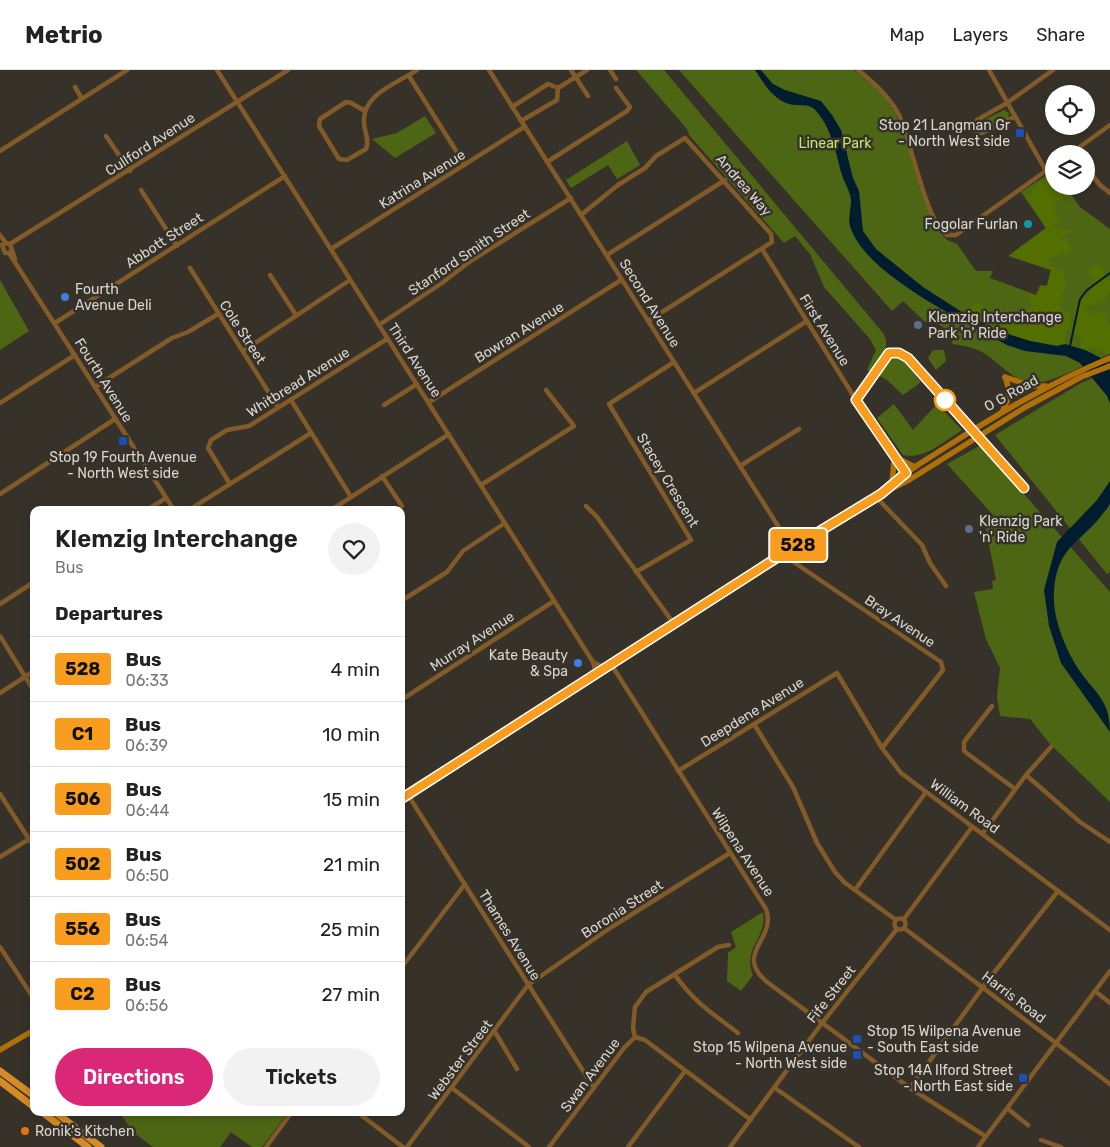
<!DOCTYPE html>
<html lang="en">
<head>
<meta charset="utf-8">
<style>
	body { margin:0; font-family:Rubik,sans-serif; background:#f2f2f2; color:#222; height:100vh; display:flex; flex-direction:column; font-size:19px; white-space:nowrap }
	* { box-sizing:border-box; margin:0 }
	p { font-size:16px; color:#767676 }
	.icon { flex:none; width:28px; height:28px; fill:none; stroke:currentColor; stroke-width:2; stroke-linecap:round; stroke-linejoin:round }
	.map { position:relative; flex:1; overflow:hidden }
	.side { position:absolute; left:30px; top:436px; width:375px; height:610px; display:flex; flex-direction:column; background:#fff; border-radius:10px; box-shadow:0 2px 8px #0003 }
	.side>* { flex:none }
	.badge { padding:0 10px; border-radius:4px; font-size:18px; line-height:32px }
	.tools { position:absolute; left:1045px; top:15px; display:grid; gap:10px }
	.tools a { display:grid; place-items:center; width:50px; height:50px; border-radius:50%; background:#fff; box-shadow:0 2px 8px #0003; font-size:25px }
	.map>.badge { position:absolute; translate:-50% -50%; box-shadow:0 0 0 2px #fff }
	h2 { padding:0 25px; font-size:19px; line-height:45px }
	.round { display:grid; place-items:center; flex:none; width:52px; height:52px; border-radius:26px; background:#f2f2f2 }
	.headline { display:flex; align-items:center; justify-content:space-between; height:85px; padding:0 25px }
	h1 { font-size:24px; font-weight:600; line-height:38px }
	.action { display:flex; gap:10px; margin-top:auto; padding:10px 25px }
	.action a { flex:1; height:58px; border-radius:30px; background:#db2777; color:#fff; font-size:20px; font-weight:600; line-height:58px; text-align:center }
	.action a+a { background:#f2f2f2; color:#222 }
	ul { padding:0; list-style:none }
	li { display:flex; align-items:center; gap:15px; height:65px; padding:0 25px; border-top:1px solid #e0e0e0 }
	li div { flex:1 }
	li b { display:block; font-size:19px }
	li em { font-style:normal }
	li .badge { min-width:55px; font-weight:700; text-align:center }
	header { display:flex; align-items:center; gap:30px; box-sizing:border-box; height:70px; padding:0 25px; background:#fff; border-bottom:1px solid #e0e0e0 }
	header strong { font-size:24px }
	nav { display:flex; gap:28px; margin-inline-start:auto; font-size:18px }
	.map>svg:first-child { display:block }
</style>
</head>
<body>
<header>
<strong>Metrio</strong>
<nav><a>Map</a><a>Layers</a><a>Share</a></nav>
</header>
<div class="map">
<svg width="1110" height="1077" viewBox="0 0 1110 1077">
	<rect width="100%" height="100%" fill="#373229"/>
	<!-- green -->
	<g fill="#4d6614">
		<path d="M636,0H664L883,263C892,278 879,290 871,302L867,300L876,280L870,269L824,217L810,184L795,166L784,173L689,65L687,59Z"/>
		<path d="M679,0H854L881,22L895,42L939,161L947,170L957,174L976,201H993L990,208L1036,225L1040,215L1047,216L1051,200L1008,186L1046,158L1021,122L1054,100V116H1065L1080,137L1110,159V284C1088,293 1060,309 1038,313C1016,316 999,291 982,282C972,277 962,275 952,274L954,264L938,254L924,251L903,231L892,241Z"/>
		<path d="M1004,40L1009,43L1008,48L982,61L977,59L978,53Z"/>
		<path d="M425,46L436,63L395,88L372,69L397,63Z"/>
		<path d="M627,71L640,95L617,109L608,95L571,118L566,110Z"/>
		<path d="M0,210L29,261L0,280Z"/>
		<path d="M933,280H944L946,291L936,300L928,288Z"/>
		<path d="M891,286L901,289L921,312L903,325L887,310L878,305Z"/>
		<path d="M1110,301V502L1107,504L995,365L1081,313Z"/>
		<path d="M894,334L913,360L937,334L962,360C944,371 925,390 903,385L877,348Z"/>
		<path d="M981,375L1110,522V732L1050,674L1030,649L1000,646L997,627L1000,598L986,569L974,522L993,519L992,511L996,510L985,454L993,445L947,394Z"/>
		<path d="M763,842C768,867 742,878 753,905L741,921L727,911L728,883L736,877L731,862Z"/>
		<path d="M120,1043H288L262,1077H252L231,1062L220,1077H153L133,1062Z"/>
	</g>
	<!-- forest -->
	<g fill="#536f00">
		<path d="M1050,105L1054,106V116H1058L1059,122L1064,126L1058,131L1052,128L1056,136L1055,143L1060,146L1058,153L1054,154L1061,162L1065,159L1069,160L1070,163H1067L1061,169L1062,171L1067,169L1072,180L1066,185L1062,182L1058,187H1050L1047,190L1057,200L1063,199C1070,218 1060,221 1060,238L1070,244L1072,248L1065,266V274C1043,279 983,260 967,243L972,236L978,233L982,237L985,235V239H990L993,244L1002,240L1003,245L1011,249L1012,244L1021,243L1031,238L1028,224L1036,225L1042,216H1047L1051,200L1012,187L1011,184L1046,158L1025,126L1032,124L1034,127L1032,119Z"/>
		<path d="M1093,196L1103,197L1104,204L1108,208L1107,211L1110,210V222L1106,223L1107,227C1104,229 1088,237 1084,238L1090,245L1099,241L1108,247L1104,257L1110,254V282L1106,284L1092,276L1086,281L1080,279L1081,267L1074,262L1078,249L1075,239H1079L1080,233L1095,215L1089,201Z"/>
	</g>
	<!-- water -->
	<g fill="#001c2f">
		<path d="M755,0H761L773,14L785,20L821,31L832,45L841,60L853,108L859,121L863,161L876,179L923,217L968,246L999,261L1030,271L1057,276L1065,274L1085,280L1101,288L1110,300V333L1107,326L1080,293L1066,286L1025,281L1007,275C964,251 864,204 850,156C848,148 851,138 851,130C850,122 846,115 843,108C836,86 833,61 817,42C810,32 799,37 789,34C773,29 764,14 755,0Z"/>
		<path d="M1110,411C1110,417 1110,427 1110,433C1109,437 1104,442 1101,446C1079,474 1057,477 1054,521C1052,546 1064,576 1077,597C1093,622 1110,628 1110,662L1061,593L1049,556L1044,520L1057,472L1097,430Z"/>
	</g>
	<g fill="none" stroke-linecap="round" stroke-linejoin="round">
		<!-- stream -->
		<path stroke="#001c2f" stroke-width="2" d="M1070,276L1080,229L1087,220L1110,203"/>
		<!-- minor -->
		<g stroke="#835b29" stroke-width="4.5">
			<path d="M217,0L593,592L596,603"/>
			<path d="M489,0L792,478"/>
			<path d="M571,0L588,26"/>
			<path d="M610,0L616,9"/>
			<path d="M858,0C874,13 889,26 899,45C911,70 926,153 947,165H956L1054,95"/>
			<path d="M989,0L1046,101"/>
			<path d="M409,6L465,95"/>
			<path d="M75,17L82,29"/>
			<path d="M512,37L548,14L558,18"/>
			<path d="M365,41L351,33L346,32L320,49L319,56L339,89L347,90L366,79C370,69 364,62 364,52C362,24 398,13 417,0"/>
			<path d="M1014,47L982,63L977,62L974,57L977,50L1007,33L1053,0"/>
			<path d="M521,51L557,30L558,18L587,0"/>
			<path d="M106,66L130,101"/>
			<path d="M0,81L127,0"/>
			<path d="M1070,84L1110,55"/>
			<path d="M547,92L627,41L630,37L616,18"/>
			<path d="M1086,97L1100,115L1110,123"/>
			<path d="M141,120L177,176"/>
			<path d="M581,145L618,115L645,98L656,86L685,68L771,164L772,172L648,251"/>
			<path d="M0,165L6,173"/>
			<path d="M10,174L288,0"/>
			<path d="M331,179L524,57"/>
			<path d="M762,179L856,330L897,388L909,410"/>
			<path d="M12,180L9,183H5L2,175L6,173L10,174L15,189"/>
			<path d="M9,183L174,440"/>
			<path d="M607,185L725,110"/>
			<path d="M190,198L278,337"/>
			<path d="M270,205L296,245"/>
			<path d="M55,253L285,106"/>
			<path d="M379,255L442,213L469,192L571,128"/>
			<path d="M243,281L350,210"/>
			<path d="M95,317L172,268L188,262L218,244"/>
			<path d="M694,323L807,251"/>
			<path d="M291,330L351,427"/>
			<path d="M429,332L621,210"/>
			<path d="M0,333L75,285"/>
			<path d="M384,335L417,314"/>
			<path d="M890,382L904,405"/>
			<path d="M740,396L799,359"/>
			<path d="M382,406L402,436"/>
			<path d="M230,414L208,378L211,370L227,360L249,356L387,269"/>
			<path d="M481,415L574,356L546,320"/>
			<path d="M0,424L115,349"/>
			<path d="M876,427L922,475L930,493L946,516"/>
			<path d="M586,436L597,447L674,554"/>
			<path d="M147,440L166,428"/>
			<path d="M189,440L311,363"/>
			<path d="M331,440L449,364"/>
			<path d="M786,482L795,493L941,592L943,600L939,605L882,678"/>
			<path d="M636,502L691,470L609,334L674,292"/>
			<path d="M401,531L447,502L463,481L505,453"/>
			<path d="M0,534L34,512"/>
			<path d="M0,566L34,621"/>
			<path d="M593,592L605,598"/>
			<path d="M611,594L766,839C777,870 733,883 767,912L910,1018L985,1066"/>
			<path d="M0,623L34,601"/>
			<path d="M401,630L554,531"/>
			<path d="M992,636L964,672V681L1015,719"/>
			<path d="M754,654L793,717L817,773L835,802L844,812L896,850"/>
			<path d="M678,701L837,603L882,678L901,703L1110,860"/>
			<path d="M1026,705L1080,752L1110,772"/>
			<path d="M0,724L34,777"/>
			<path d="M408,725L594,1018"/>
			<path d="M983,763L1026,705L1051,677"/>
			<path d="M0,787L34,766"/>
			<path d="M855,820L926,722"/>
			<circle cx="900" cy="854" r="5.5"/>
			<path d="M904,849L972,757"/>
			<path d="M904,858L1110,1014"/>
			<path d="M0,877L34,929"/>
			<path d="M401,898L465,814"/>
			<path d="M675,905C694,932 712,943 738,963"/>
			<path d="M1095,921L1110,933"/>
			<path d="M495,962L517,999"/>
			<path d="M635,967L645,970L751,1050"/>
			<path d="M452,1018L529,1077"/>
			<path d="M775,1018L859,1077"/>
			<path d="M910,1018L986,913L1058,821"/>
			<path d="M1008,1039L1028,1055"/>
			<path d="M357,1042L403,1077"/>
			<path d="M1041,1070L1061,1077"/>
			<path d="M266,1077L292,1042"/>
			<path d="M407,1077L528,915L610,858L730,783"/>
			<path d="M549,1077L624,978L635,967L633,958L635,937L646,922L718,877L729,875"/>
			<path d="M628,1077L685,1001"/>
			<path d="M730,1077L822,953L897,859"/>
			<path d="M978,1077L1110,901"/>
		</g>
		<!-- secondary -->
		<g stroke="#af6f09" stroke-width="5.5">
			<path d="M1005,307L1031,316H1046"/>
			<path d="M1003,340C1010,327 1010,320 1005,307"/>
			<path d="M897,388L915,397"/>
			<path d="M892,412L894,392"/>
			<path d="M884,421C901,404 923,392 943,379C996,345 1051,312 1110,288"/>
			<path d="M401,729L792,478L881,424L909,410L1024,338L1081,307L1110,296"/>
			<path d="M0,980L34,960"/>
		</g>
		<!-- trunk -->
		<g stroke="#d48c27" stroke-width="7">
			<path d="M0,1001L34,1026"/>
			<path d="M0,1011L34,1037"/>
			<path d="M42,1042L88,1077"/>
			<path d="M55,1042L101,1077"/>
		</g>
	</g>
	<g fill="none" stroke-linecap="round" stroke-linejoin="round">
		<!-- line casing -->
		<g stroke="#fff" stroke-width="11">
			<path id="line" d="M401,729L792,478L881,424L906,403L856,330L889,283H899L908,288L1024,418"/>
		</g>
		<!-- line -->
		<use href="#line" stroke="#f99d1e" stroke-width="8"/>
	</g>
	<!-- markers -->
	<g fill="#1a4fb4" stroke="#373229" stroke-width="2">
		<rect x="1015" y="58" width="10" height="10" rx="2.5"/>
		<rect x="118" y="366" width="10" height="10" rx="2.5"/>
		<rect x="852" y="964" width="10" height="10" rx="2.5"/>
		<rect x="852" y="980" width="10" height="10" rx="2.5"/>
		<rect x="1018" y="1003" width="10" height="10" rx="2.5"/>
	</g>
	<circle fill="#0f9aa8" stroke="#373229" stroke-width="2" cx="1028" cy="154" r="5"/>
	<g fill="#3f7fe0" stroke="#373229" stroke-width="2">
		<circle cx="65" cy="227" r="5"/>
		<circle cx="578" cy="593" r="5"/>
	</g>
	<g fill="#5c6f8a" stroke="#373229" stroke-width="2">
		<circle cx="918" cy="255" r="5"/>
		<circle cx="969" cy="459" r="5"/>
	</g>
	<circle fill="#fff" stroke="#f99d1e" stroke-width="2.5" cx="945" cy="330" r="10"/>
	<circle fill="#e8710a" stroke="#373229" stroke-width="2" cx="25" cy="1061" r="5"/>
	<g text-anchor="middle" stroke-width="5" stroke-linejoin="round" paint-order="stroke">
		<!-- poi labels -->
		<g font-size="14" fill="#d9d6d0" stroke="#373229" text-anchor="end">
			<text x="1010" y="60">Stop 21 Langman Gr<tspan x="1010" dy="16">- North West side</tspan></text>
			<text x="1018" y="159">Fogolar Furlan</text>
			<text x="75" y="224" text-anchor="start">Fourth<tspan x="75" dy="16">Avenue Deli</tspan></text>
			<text x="928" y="252" text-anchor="start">Klemzig Interchange<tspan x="928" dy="16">Park 'n' Ride</tspan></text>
			<text x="123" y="392" text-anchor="middle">Stop 19 Fourth Avenue<tspan x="123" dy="16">- North West side</tspan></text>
			<text x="979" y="456" text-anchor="start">Klemzig Park<tspan x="979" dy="16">'n' Ride</tspan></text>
			<text x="568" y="590">Kate Beauty<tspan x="568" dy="16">&amp; Spa</tspan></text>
			<text x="867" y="966" text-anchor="start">Stop 15 Wilpena Avenue<tspan x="867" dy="16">- South East side</tspan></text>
			<text x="847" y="982">Stop 15 Wilpena Avenue<tspan x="847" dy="16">- North West side</tspan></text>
			<text x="1013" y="1005">Stop 14A Ilford Street<tspan x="1013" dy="16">- North East side</tspan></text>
			<text x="35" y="1066" text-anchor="start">Ronik's Kitchen</text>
		</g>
		<!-- park labels -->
		<g font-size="14" fill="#bee86d" stroke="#373229">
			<text x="835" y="78">Linear Park</text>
		</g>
		<!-- street labels -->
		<g font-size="14" fill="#d9d6d0" stroke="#373229">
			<text transform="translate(150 74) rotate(-33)" y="5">Cullford Avenue</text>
			<text transform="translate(422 109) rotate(-32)" y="5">Katrina Avenue</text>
			<text transform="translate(744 115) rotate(49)" y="5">Andrea Way</text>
			<text transform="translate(164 170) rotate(-33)" y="5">Abbott Street</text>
			<text transform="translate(469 182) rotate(-34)" y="5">Stanford Smith Street</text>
			<text transform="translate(650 233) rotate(58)" y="5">Second Avenue</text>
			<text transform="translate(825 260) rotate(58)" y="5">First Avenue</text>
			<text transform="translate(243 262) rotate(57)" y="5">Cole Street</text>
			<text transform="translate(519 262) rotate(-32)" y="5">Bowran Avenue</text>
			<text transform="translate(415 290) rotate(57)" y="5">Third Avenue</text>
			<text transform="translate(104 310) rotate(58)" y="5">Fourth Avenue</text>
			<text transform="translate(298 312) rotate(-32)" y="5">Whitbread Avenue</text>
			<text transform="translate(1011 323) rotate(-29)" y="5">O G Road</text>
			<text transform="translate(668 410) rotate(59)" y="5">Stacey Crescent</text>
			<text transform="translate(900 551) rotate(34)" y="5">Bray Avenue</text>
			<text transform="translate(472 571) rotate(-33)" y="5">Murray Avenue</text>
			<text transform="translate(752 642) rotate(-32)" y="5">Deepdene Avenue</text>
			<text transform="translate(965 736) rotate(36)" y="5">William Road</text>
			<text transform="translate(743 782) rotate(57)" y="5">Wilpena Avenue</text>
			<text transform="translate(622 839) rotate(-33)" y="5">Boronia Street</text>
			<text transform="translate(510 865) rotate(58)" y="5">Thames Avenue</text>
			<text transform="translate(831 924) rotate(-52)" y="5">Fife Street</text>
			<text transform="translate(1014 927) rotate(37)" y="5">Harris Road</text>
			<text transform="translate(460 990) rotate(-53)" y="5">Webster Street</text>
			<text transform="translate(590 1005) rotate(-53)" y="5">Swan Avenue</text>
		</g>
	</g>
</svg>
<div class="tools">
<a><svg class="icon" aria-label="locate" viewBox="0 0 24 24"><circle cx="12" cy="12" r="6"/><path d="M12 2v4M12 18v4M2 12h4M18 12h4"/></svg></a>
<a><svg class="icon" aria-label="layers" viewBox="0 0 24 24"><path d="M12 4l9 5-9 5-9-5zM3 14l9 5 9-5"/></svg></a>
</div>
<b class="badge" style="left:798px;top:475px;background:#f99d1e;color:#111">528</b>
<section class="side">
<div class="headline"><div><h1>Klemzig Interchange</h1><p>Bus</p></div><a class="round"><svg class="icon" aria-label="heart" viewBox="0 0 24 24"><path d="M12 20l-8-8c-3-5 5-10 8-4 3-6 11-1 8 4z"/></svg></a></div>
<h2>Departures</h2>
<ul>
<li><span class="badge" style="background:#f99d1e;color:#111">528</span><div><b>Bus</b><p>06:33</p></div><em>4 min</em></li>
<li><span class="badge" style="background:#f99d1e;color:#111">C1</span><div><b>Bus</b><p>06:39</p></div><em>10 min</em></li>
<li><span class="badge" style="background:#f99d1e;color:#111">506</span><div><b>Bus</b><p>06:44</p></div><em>15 min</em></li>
<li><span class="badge" style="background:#f99d1e;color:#111">502</span><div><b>Bus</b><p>06:50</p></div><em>21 min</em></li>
<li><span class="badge" style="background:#f99d1e;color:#111">556</span><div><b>Bus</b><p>06:54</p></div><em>25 min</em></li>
<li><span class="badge" style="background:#f99d1e;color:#111">C2</span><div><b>Bus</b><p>06:56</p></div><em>27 min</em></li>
</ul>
<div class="action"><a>Directions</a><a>Tickets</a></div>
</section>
</div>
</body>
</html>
